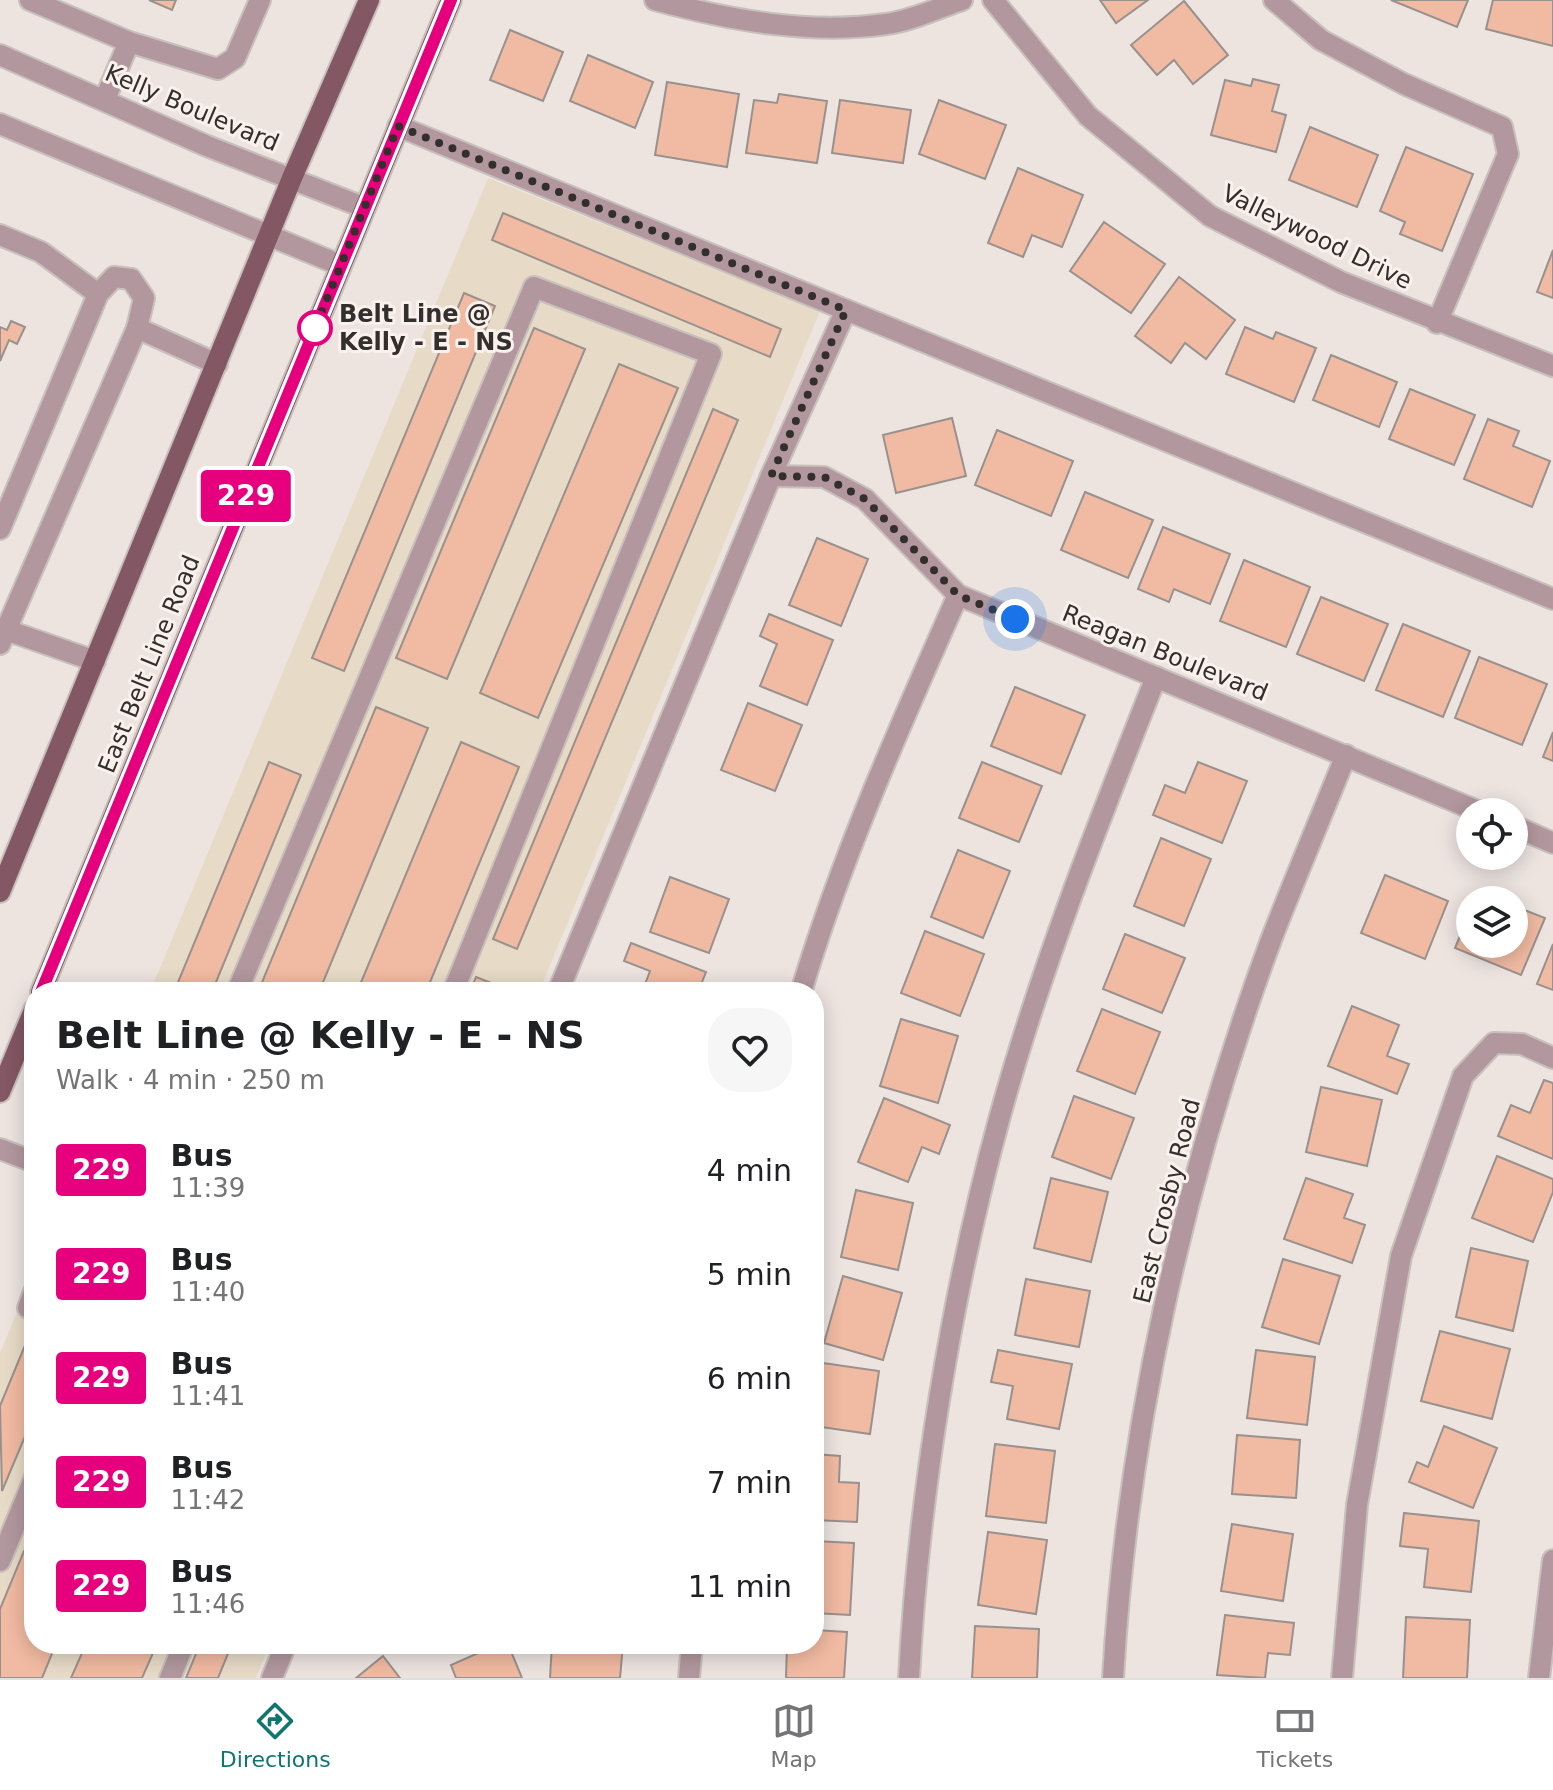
<!DOCTYPE html>
<html lang="en">
<head>
<meta charset="utf-8">
<style>
	body { margin:0; font-family:"DejaVu Sans",sans-serif; background:#f6f6f6; color:#202124; height:100vh; display:flex; flex-direction:column; font-size:30px; white-space:nowrap }
	* { box-sizing:border-box; margin:0 }
	p { font-size:26px; color:#757577 }
	.icon { flex:none; width:44px; height:44px; fill:none; stroke:currentColor; stroke-width:2; stroke-linecap:round; stroke-linejoin:round }
	.map { position:relative; flex:1; overflow:hidden }
	.details { position:absolute; left:24px; top:982px; width:800px; height:672px; display:flex; flex-direction:column; background:#fff; border-radius:32px; box-shadow:0 4px 20px #0003 }
	.details>* { flex:none }
	.badge { padding:0 16px; border-radius:6px; font-size:28px; line-height:52px }
	.fabs { position:absolute; left:1456px; top:798px; display:grid; gap:16px }
	.fabs a { display:grid; place-items:center; width:72px; height:72px; border-radius:50%; background:#fff; box-shadow:0 4px 20px #0003; font-size:40px }
	.you { position:absolute; width:40px; height:40px; margin:-20px; border:6px solid #fff; border-radius:50%; background:#1a73e8; box-shadow:0 0 0 12px #1a73e833 }
	.map>.badge { position:absolute; translate:-50% -50%; box-shadow:0 0 0 4px #fff }
	.round { display:grid; place-items:center; flex:none; width:84px; height:84px; border-radius:32px; background:#f6f6f6 }
	.summary { display:flex; align-items:center; justify-content:space-between; height:136px; padding:0 32px }
	h1 { font-size:38px; font-weight:600; line-height:60px }
	ul { padding:0; list-style:none }
	li { display:flex; align-items:center; gap:24px; height:104px; padding:0 32px }
	li div { flex:1 }
	li b { display:block; font-size:30px }
	li em { font-style:normal }
	li .badge { min-width:88px; font-weight:700; text-align:center }
	.tab-bar { display:flex; justify-content:space-around; align-items:center; height:112px; border-top:2px solid #e0e0e0; background:#fff; font-size:22px; color:#757577 }
	.tab-bar a { display:grid; justify-items:center; gap:4px }
	.tab-bar .on { color:#0f766e }
	.map>svg:first-child { display:block }
</style>
</head>
<body>
<div class="map">
<svg width="1553" height="1678" viewBox="0 0 1553 1678">
	<rect width="100%" height="100%" fill="#ede4e0"/>
	<!-- commercial -->
	<g fill="#e7dbc7">
		<path d="M488,178L820,311L539,992H150Z"/>
		<path d="M34,1271V1644H270L256,1678H0V1353Z"/>
	</g>
	<!-- building -->
	<g fill="#f1baa2" stroke="#99918e" stroke-width="2">
		<path d="M149,0H176L172,10Z"/>
		<path d="M1100,0H1148L1116,23Z"/>
		<path d="M1391,0H1468L1457,27Z"/>
		<path d="M1493,0H1553V46L1486,29Z"/>
		<path d="M1184,1L1228,55L1193,84L1174,60L1157,75L1131,45Z"/>
		<path d="M510,30L563,52L543,101L490,80Z"/>
		<path d="M588,55L653,82L635,128L570,101Z"/>
		<path d="M1253,79L1279,85L1272,111L1286,115L1276,152L1211,135L1225,80L1251,86Z"/>
		<path d="M667,82L739,94L727,167L655,155Z"/>
		<path d="M779,94L827,101L817,163L746,153L754,100L777,103Z"/>
		<path d="M840,100L911,110L903,163L832,153Z"/>
		<path d="M939,100L1006,125L985,179L919,154Z"/>
		<path d="M1310,127L1378,155L1357,207L1289,180Z"/>
		<path d="M1406,147L1473,174L1442,251L1400,234L1405,222L1380,211Z"/>
		<path d="M1018,168L1083,195L1062,247L1032,235L1023,257L988,243Z"/>
		<path d="M503,213L781,329L770,357L492,240Z"/>
		<path d="M1104,222L1165,264L1131,313L1070,271Z"/>
		<path d="M1553,250V298L1537,292Z"/>
		<path d="M1179,277L1235,320L1206,359L1185,343L1171,363L1135,336Z"/>
		<path d="M464,293L495,306L344,671L312,658Z"/>
		<path d="M11,321L25,327L17,344L9,340L0,361V327L7,330Z"/>
		<path d="M1245,327L1273,339L1276,332L1316,348L1294,402L1226,374Z"/>
		<path d="M534,328L585,349L447,679L396,658Z"/>
		<path d="M1331,355L1397,382L1379,427L1313,400Z"/>
		<path d="M619,364L678,388L538,718L480,693Z"/>
		<path d="M1410,389L1475,415L1454,465L1389,439Z"/>
		<path d="M713,409L738,420L517,949L493,939Z"/>
		<path d="M952,418L966,476L896,493L883,435Z"/>
		<path d="M1488,419L1519,431L1513,446L1550,461L1532,507L1464,479Z"/>
		<path d="M997,430L1073,461L1051,516L975,485Z"/>
		<path d="M1085,492L1153,520L1128,578L1061,550Z"/>
		<path d="M1163,527L1230,554L1210,604L1174,589L1169,602L1138,589Z"/>
		<path d="M817,538L868,559L841,626L789,605Z"/>
		<path d="M1244,560L1310,587L1286,647L1220,621Z"/>
		<path d="M1321,597L1388,624L1364,681L1297,654Z"/>
		<path d="M769,614L833,640L807,705L760,686L777,644L760,636Z"/>
		<path d="M1403,624L1470,651L1443,717L1376,690Z"/>
		<path d="M1479,657L1547,684L1522,745L1455,718Z"/>
		<path d="M1015,687L1085,715L1061,774L991,746Z"/>
		<path d="M748,703L802,725L775,791L721,770Z"/>
		<path d="M376,707L428,728L319,992H258Z"/>
		<path d="M1553,732V761L1543,757Z"/>
		<path d="M461,742L519,767L426,992H357Z"/>
		<path d="M269,762L301,775L212,992H174Z"/>
		<path d="M982,762L1042,786L1019,842L959,818Z"/>
		<path d="M1198,762L1247,781L1222,843L1153,815L1165,785L1185,793Z"/>
		<path d="M1161,838L1211,859L1184,926L1134,906Z"/>
		<path d="M958,850L1010,871L983,938L931,917Z"/>
		<path d="M1385,875L1448,901L1425,959L1361,933Z"/>
		<path d="M670,877L729,899L709,953L650,932Z"/>
		<path d="M1478,891L1500,900H1475Z"/>
		<path d="M1514,906L1545,918L1521,975L1455,948L1470,912V944H1514Z"/>
		<path d="M925,931L984,954L960,1016L901,993Z"/>
		<path d="M1125,934L1185,958L1162,1013L1103,989Z"/>
		<path d="M631,943L706,972L698,992H642L650,971L624,961Z"/>
		<path d="M1553,944V990L1537,984Z"/>
		<path d="M476,977L504,988L502,992H470Z"/>
		<path d="M1352,1006L1399,1025L1387,1056L1409,1064L1397,1094L1328,1066Z"/>
		<path d="M1102,1009L1160,1032L1135,1094L1077,1071Z"/>
		<path d="M901,1019L958,1036L938,1103L880,1086Z"/>
		<path d="M1544,1080L1553,1083V1159L1498,1136L1511,1105L1530,1113Z"/>
		<path d="M1321,1087L1382,1100L1367,1166L1306,1152Z"/>
		<path d="M1074,1096L1134,1118L1111,1179L1052,1157Z"/>
		<path d="M884,1098L950,1125L939,1154L922,1147L908,1182L858,1162Z"/>
		<path d="M1497,1156L1553,1179V1192L1533,1242L1472,1218Z"/>
		<path d="M1051,1178L1108,1192L1091,1262L1034,1248Z"/>
		<path d="M1306,1178L1353,1194L1344,1218L1365,1225L1352,1263L1284,1239Z"/>
		<path d="M856,1190L913,1203L898,1270L841,1257Z"/>
		<path d="M1471,1248L1528,1261L1513,1331L1456,1317Z"/>
		<path d="M1283,1259L1340,1276L1319,1344L1262,1327Z"/>
		<path d="M843,1276L902,1293L883,1360L824,1343Z"/>
		<path d="M1026,1279L1090,1291L1079,1347L1015,1335Z"/>
		<path d="M1440,1331L1510,1349L1492,1419L1421,1401Z"/>
		<path d="M28,1338L34,1340V1415L2,1491L0,1406Z"/>
		<path d="M998,1350L1072,1364L1059,1429L1007,1419L1013,1386L991,1382Z"/>
		<path d="M1256,1350L1315,1357L1307,1425L1247,1418Z"/>
		<path d="M816,1362L879,1371L870,1434L814,1426Z"/>
		<path d="M1444,1426L1497,1448L1473,1508L1409,1482L1417,1462L1428,1467Z"/>
		<path d="M1237,1435L1300,1440L1296,1498L1232,1494Z"/>
		<path d="M995,1444L1055,1451L1046,1523L986,1516Z"/>
		<path d="M814,1454L840,1456L839,1482L859,1483L857,1522L814,1520Z"/>
		<path d="M1404,1513L1479,1521L1471,1592L1424,1587L1428,1549L1400,1546Z"/>
		<path d="M1232,1524L1293,1534L1283,1601L1221,1591Z"/>
		<path d="M988,1532L1047,1540L1036,1614L978,1605Z"/>
		<path d="M814,1541L854,1543L850,1615L814,1613Z"/>
		<path d="M24,1551L34,1555V1644H56L42,1678H0V1609Z"/>
		<path d="M1225,1615L1294,1623L1290,1655L1268,1653L1265,1678L1217,1675Z"/>
		<path d="M1406,1617L1470,1620L1467,1678H1403Z"/>
		<path d="M975,1626L1039,1629L1037,1678H972Z"/>
		<path d="M814,1630L847,1632L844,1678H786L787,1644H814Z"/>
		<path d="M86,1644H157L142,1678H71Z"/>
		<path d="M200,1644H232L218,1678H186Z"/>
		<path d="M481,1644H508L522,1678H456L451,1665L483,1651Z"/>
		<path d="M552,1644H623L620,1678H550Z"/>
		<path d="M383,1656L400,1678H356Z"/>
	</g>
	<g fill="none" stroke-linecap="round" stroke-linejoin="round">
		<!-- minor casing -->
		<g stroke="#c8c0bc" stroke-width="24">
			<g id="minor">
				<path d="M30,0L129,42L218,69L235,58L260,0"/>
				<path d="M655,0C729,20 809,35 886,24C911,21 938,8 962,0"/>
				<path d="M993,0L1088,116L1210,216L1341,282L1553,366"/>
				<path d="M1274,0L1321,40L1404,84L1502,127L1508,154L1437,323"/>
				<path d="M0,55L207,146L363,207"/>
				<path d="M105,99L129,42"/>
				<path d="M0,124L340,265"/>
				<path d="M398,126L846,310L771,476"/>
				<path d="M0,235L41,252L98,294"/>
				<path d="M846,310L1553,599"/>
				<path d="M137,328L217,364"/>
				<path d="M0,529L98,294L114,277L131,279L144,298L137,328L0,644"/>
				<path d="M6,630L95,661"/>
				<path d="M1514,826L1553,843"/>
				<path d="M237,992L534,287L711,354L453,992"/>
				<path d="M558,992L771,476L824,477L865,499L958,595"/>
				<path d="M801,992C842,855 900,726 958,595L1480,812"/>
				<path d="M0,1149L34,1162"/>
				<path d="M28,1308L34,1292"/>
				<path d="M0,1561L34,1479"/>
				<path d="M170,1678L184,1644"/>
				<path d="M272,1678L286,1644"/>
				<path d="M689,1678L692,1644"/>
				<path d="M909,1678C918,1498 952,1291 1000,1116C1041,967 1099,821 1156,677"/>
				<path d="M1113,1678C1127,1430 1185,1173 1271,940C1295,878 1321,817 1346,755"/>
				<path d="M1342,1678L1357,1505L1401,1256L1463,1076L1494,1043L1522,1044L1553,1058"/>
				<path d="M1539,1678L1553,1560"/>
			</g>
		</g>
		<!-- major casing -->
		<g stroke="#c8c0bc" stroke-width="24">
			<g id="major">
				<path d="M0,892L292,178L369,0"/>
				<path d="M41,992L451,0"/>
				<path d="M0,1092L34,1010"/>
			</g>
		</g>
		<!-- minor -->
		<use href="#minor" stroke="#b2989e" stroke-width="20"/>
		<!-- major -->
		<use href="#major" stroke="#835763" stroke-width="20"/>
	</g>
	<g fill="none" stroke-linecap="round" stroke-linejoin="round">
		<!-- line casing -->
		<g stroke="#fff" stroke-width="18">
			<path id="line" d="M41,992L451,0"/>
		</g>
		<!-- line -->
		<use href="#line" stroke="#e6007e" stroke-width="12"/>
		<!-- walk -->
		<path stroke="#322f2d" stroke-width="8" stroke-dasharray="0 14.4" d="M315,328L313,333L398,126L846,310L771,476L824,477L865,499L958,595L1015,619"/>
	</g>
	<!-- markers -->
	<circle fill="#fff" stroke="#e6007e" stroke-width="4" cx="315" cy="328" r="16"/>
	<g text-anchor="middle" stroke-width="6" stroke-linejoin="round" paint-order="stroke">
		<!-- street labels -->
		<g font-size="24" fill="#322f2d" stroke="#faf1ed">
			<text transform="translate(192 108) rotate(23)" y="8">Kelly Boulevard</text>
			<text transform="translate(1317 237) rotate(26)" y="8">Valleywood Drive</text>
			<text transform="translate(1165 653) rotate(22)" y="8">Reagan Boulevard</text>
			<text transform="translate(149 664) rotate(-68)" y="8">East Belt Line Road</text>
			<text transform="translate(1167 1201) rotate(-76)" y="8">East Crosby Road</text>
		</g>
		<!-- stop labels -->
		<g font-size="24" font-weight="bold" fill="#322f2d" stroke="#faf1ed" text-anchor="start">
			<text x="339" y="322">Belt Line @<tspan x="339" dy="28">Kelly - E - NS</tspan></text>
		</g>
	</g>
</svg>
<div class="fabs">
<a><svg class="icon" aria-label="locate" viewBox="0 0 24 24"><circle cx="12" cy="12" r="6"/><path d="M12 2v4M12 18v4M2 12h4M18 12h4"/></svg></a>
<a><svg class="icon" aria-label="layers" viewBox="0 0 24 24"><path d="M12 4l9 5-9 5-9-5zM3 14l9 5 9-5"/></svg></a>
</div>
<div class="you" style="left:1015px;top:619px"></div>
<b class="badge" style="left:246px;top:496px;background:#e6007e;color:#fff">229</b>
<section class="details">
<div class="summary"><div><h1>Belt Line @ Kelly - E - NS</h1><p>Walk · 4 min · 250 m</p></div><a class="round"><svg class="icon" aria-label="heart" viewBox="0 0 24 24"><path d="M12 20l-8-8c-3-5 5-10 8-4 3-6 11-1 8 4z"/></svg></a></div>
<ul>
<li><span class="badge" style="background:#e6007e;color:#fff">229</span><div><b>Bus</b><p>11:39</p></div><em>4 min</em></li>
<li><span class="badge" style="background:#e6007e;color:#fff">229</span><div><b>Bus</b><p>11:40</p></div><em>5 min</em></li>
<li><span class="badge" style="background:#e6007e;color:#fff">229</span><div><b>Bus</b><p>11:41</p></div><em>6 min</em></li>
<li><span class="badge" style="background:#e6007e;color:#fff">229</span><div><b>Bus</b><p>11:42</p></div><em>7 min</em></li>
<li><span class="badge" style="background:#e6007e;color:#fff">229</span><div><b>Bus</b><p>11:46</p></div><em>11 min</em></li>
</ul>
</section>
</div>
<nav class="tab-bar">
<a class="on"><svg class="icon" aria-label="directions" viewBox="0 0 24 24"><path d="M12 3l9 9-9 9-9-9zM9 14v-3h6M13 9l2 2-2 2"/></svg>Directions</a>
<a><svg class="icon" aria-label="map" viewBox="0 0 24 24"><path d="M3 6l6-2 6 2 6-2v14l-6 2-6-2-6 2zM9 4v14M15 6v14"/></svg>Map</a>
<a><svg class="icon" aria-label="tickets" viewBox="0 0 24 24"><path d="M3 7h18v10H3zM15 7v10"/></svg>Tickets</a>
</nav>
</body>
</html>
